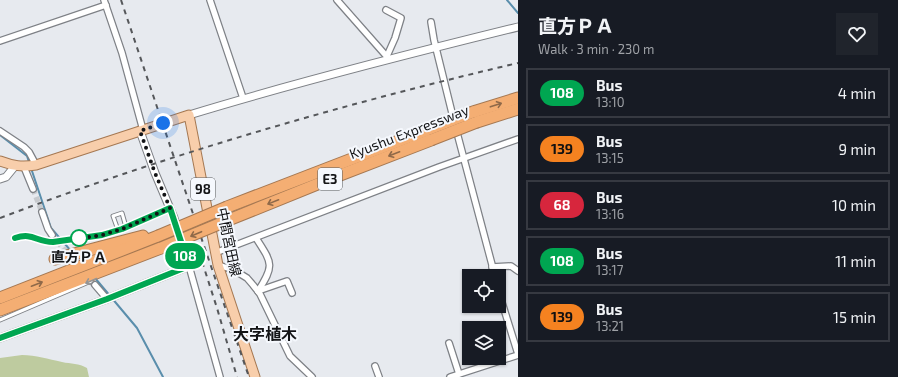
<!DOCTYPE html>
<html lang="en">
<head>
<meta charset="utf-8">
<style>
	body { margin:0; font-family:"Exo 2","Noto Sans JP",sans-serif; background:#20242c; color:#f1f3f6; height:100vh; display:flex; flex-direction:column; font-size:15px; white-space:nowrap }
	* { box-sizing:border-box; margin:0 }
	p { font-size:13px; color:#9ea1a6 }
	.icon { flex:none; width:22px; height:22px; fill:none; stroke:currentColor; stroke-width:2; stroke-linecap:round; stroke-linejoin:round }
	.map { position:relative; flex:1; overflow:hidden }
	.details { display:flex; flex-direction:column; background:#171b24; width:380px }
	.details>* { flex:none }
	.badge { padding:0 8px; border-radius:13px; font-size:14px; line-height:26px }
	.fabs { position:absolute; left:462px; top:269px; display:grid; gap:8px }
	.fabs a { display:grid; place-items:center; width:44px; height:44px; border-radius:0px; background:#171b24; box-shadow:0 1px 3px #0004; font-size:20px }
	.you { position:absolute; width:20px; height:20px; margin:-10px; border:3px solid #fff; border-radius:50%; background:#1a73e8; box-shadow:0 0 0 6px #1a73e833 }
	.map>.badge { position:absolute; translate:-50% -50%; box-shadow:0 0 0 2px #fff }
	.round { display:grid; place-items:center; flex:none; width:42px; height:42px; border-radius:0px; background:#20242c }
	.summary { display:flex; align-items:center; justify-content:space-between; height:68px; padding:0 20px }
	h1 { font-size:19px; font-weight:800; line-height:30px }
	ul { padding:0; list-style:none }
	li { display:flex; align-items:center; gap:12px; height:50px; margin:0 8px 6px; padding:0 12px; border:2px solid #363941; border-radius:0px }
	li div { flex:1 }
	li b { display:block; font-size:15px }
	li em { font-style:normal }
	li .badge { min-width:44px; font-weight:700; text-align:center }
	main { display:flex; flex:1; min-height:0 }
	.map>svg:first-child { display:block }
</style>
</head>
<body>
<main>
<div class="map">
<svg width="518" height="377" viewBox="0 0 518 377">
	<rect width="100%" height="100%" fill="#e7eaef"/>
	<!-- green -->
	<path fill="#becb9f" d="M22,355C36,355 48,359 62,362C71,364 79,363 87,368L89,377H0V358Z"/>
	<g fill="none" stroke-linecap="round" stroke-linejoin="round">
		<!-- stream -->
		<g stroke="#5a8eac" stroke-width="2">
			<path d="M507,0L518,13"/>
			<path d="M0,135L27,156L29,162"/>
			<path d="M31,168L51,228L71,251"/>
			<path d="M95,278L137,328L163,377"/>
		</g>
		<!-- minor-tunnel -->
		<g stroke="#c7cace" stroke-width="5.5" stroke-dasharray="5.5 3" stroke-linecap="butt">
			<path d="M33,189L42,212"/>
			<path d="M52,235L80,268"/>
		</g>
		<!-- service casing -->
		<g stroke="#7e8186" stroke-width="5">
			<g id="service">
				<path d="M118,230L113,216L122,213L126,227"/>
				<path d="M15,238C33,232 36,242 53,242L102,235L122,229L170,208"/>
				<path d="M0,320L91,281"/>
			</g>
		</g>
		<!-- minor casing -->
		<g stroke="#7e8186" stroke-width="8">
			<g id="minor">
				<path d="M104,0L122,53L143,130"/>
				<path d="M210,0L243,98"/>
				<path d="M337,0L389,59"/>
				<path d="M386,10L401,18L395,38L387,56"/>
				<path d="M431,22L434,40L454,121"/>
				<path d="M0,41L106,5"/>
				<path d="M456,129L495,276"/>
				<path d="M0,131L24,147L29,152L36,165"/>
				<path d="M24,167L33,189"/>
				<path d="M42,212L48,229L52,235"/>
				<path d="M256,238C272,263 275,265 258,291"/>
				<path d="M215,253L439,167L518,139"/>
				<path d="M218,265L234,270L247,278L253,285L260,294L290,356L312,377"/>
				<path d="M189,266L220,377"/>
				<path d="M492,267L511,266L518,271"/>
				<path d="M95,285L107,299"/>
				<path d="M258,291L287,281L292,293"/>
				<path d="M499,293L518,354"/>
				<path d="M449,343L459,374"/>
				<path d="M375,366L379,377"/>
				<path d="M450,377L518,355"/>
			</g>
		</g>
		<!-- tertiary casing -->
		<g stroke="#7e8186" stroke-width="9">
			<g id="tertiary">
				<path d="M189,115C297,82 408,54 518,27"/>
				<path d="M0,179L6,177L15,166"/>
				<path d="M0,338L107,299L189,266L174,218L155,173L140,131"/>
			</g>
		</g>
		<!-- primary casing -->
		<g stroke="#a57852" stroke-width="11">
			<path id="primary" d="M0,161C13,166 22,167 36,165L189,115L218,265L255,377"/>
		</g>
		<!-- motorway casing -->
		<g stroke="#a57852" stroke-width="13">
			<g id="motorway">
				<path d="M473,112L518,98"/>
				<path d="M477,122L518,109"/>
				<path d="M227,207L427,130"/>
				<path d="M231,219L330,179L431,140"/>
				<path d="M55,259L143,236"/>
				<path d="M0,298L158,236"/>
				<path d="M0,310L161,248"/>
			</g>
		</g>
		<!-- service -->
		<use href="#service" stroke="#fff" stroke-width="3"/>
		<!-- minor -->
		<use href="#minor" stroke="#fff" stroke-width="5.5"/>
		<!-- tertiary -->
		<use href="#tertiary" stroke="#fff" stroke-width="7"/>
		<!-- primary -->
		<use href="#primary" stroke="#f8ceab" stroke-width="9"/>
		<!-- motorway -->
		<use href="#motorway" stroke="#f4ae73" stroke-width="11"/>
		<!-- rail -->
		<g stroke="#55575a" stroke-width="2" stroke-dasharray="5 5" stroke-linecap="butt">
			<path d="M121,0L189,202L249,377"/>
			<path d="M0,218C169,154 343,104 518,63"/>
			<path d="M196,243L217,308L237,377"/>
		</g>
		<!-- motorway-bridge casing -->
		<g stroke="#a57852" stroke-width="13" stroke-linecap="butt">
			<g id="motorway-bridge">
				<path d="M427,130L473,112"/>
				<path d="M431,140L477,122"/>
				<path d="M158,236L227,207"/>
				<path d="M161,248L231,219"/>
			</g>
		</g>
		<!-- motorway-bridge -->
		<use href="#motorway-bridge" stroke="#f4ae73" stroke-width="11"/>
	</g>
	<!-- one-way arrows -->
	<defs><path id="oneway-shaft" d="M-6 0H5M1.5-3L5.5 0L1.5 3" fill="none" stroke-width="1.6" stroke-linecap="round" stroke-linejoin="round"/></defs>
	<g stroke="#8f6949">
		<use href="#oneway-shaft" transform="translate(496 105) rotate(-18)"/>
		<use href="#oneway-shaft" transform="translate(394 154) rotate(159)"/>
		<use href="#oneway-shaft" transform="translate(273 202) rotate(158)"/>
		<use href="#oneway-shaft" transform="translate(196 234) rotate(157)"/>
		<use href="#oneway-shaft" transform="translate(37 284) rotate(-21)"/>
	</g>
	<use stroke="#959596" href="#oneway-shaft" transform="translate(91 281) rotate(156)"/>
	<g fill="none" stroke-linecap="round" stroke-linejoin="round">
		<!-- line casing -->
		<g stroke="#fff" stroke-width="9">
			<path id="line" d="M0,338L107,299L189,266L170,208L122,229L102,235L53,242C36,242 33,232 15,238"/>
		</g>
		<!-- line -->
		<use href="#line" stroke="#00a651" stroke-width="6"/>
		<!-- walk -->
		<path stroke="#131416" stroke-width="4" stroke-dasharray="0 7.2" d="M79,238L77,239L102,235L122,229L170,208L155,173L140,131L163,123"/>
	</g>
	<!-- markers -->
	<circle fill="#fff" stroke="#00a651" stroke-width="2" cx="79" cy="238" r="8"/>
	<g text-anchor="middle" stroke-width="4" stroke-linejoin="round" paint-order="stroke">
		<!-- shield labels -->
		<g fill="#f5f8fd" stroke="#57585b" stroke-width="1">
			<rect x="318" y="168" width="24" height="22" rx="3"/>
			<rect x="191" y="178" width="24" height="22" rx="3"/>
		</g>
		<g font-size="13" font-weight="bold" fill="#131416">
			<text x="330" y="184">E3</text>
			<text x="203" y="194">98</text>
		</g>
		<!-- street labels -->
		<g font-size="14" fill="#131416" stroke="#f5f8fd">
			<text transform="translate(409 132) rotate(-21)" y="5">Kyushu Expressway</text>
			<text transform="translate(229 242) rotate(78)" y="5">中間宮田線</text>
		</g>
		<!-- stop labels -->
		<g font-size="14" font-weight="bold" fill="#131416" stroke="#f5f8fd">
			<text x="79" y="262">直方ＰＡ</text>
		</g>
		<!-- quarter labels -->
		<g font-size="16" font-weight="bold" fill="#131416" stroke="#f5f8fd">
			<text x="265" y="340">大字植木</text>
		</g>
	</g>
</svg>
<div class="fabs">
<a><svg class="icon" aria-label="locate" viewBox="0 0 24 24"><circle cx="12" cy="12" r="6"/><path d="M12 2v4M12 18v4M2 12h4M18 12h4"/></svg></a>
<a><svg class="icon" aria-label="layers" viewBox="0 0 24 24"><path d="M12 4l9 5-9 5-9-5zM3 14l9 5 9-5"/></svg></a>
</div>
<div class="you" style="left:163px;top:123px"></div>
<b class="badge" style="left:185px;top:256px;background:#00a651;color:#fff">108</b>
</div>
<section class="details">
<div class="summary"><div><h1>直方ＰＡ</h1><p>Walk · 3 min · 230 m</p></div><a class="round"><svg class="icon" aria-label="heart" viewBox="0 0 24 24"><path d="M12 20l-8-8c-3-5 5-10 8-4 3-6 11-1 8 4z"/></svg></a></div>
<ul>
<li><span class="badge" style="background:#00a651;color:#fff">108</span><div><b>Bus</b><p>13:10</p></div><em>4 min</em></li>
<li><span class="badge" style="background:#f58220;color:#111">139</span><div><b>Bus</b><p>13:15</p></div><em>9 min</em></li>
<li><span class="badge" style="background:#d7263d;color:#fff">68</span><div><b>Bus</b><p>13:16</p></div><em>10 min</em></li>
<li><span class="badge" style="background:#00a651;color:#fff">108</span><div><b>Bus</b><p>13:17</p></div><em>11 min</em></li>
<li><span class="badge" style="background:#f58220;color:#111">139</span><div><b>Bus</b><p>13:21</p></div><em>15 min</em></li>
</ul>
</section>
</main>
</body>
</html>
